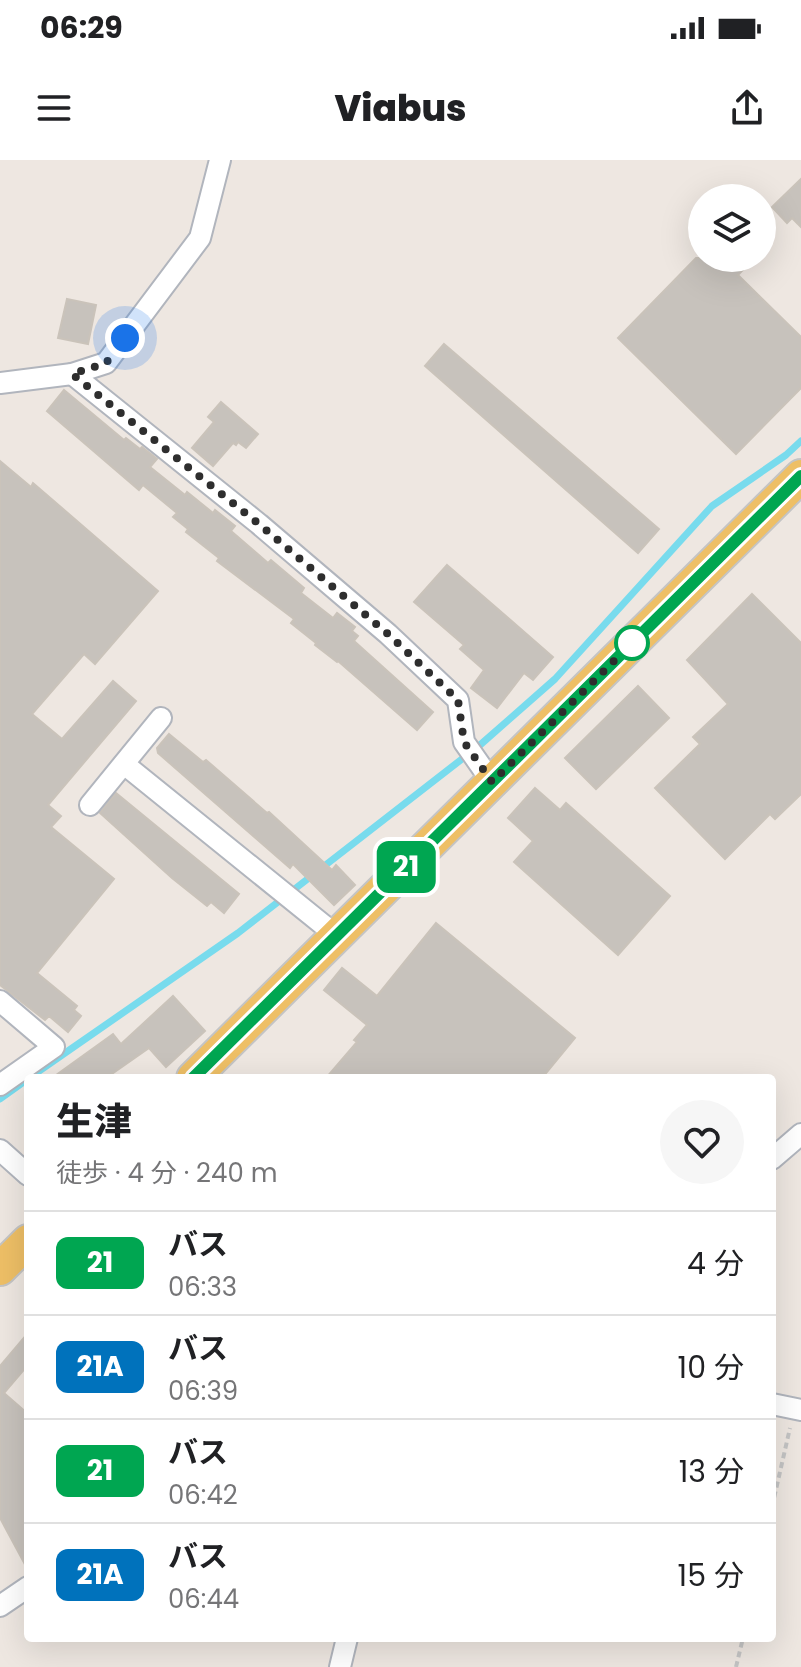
<!DOCTYPE html>
<html lang="ja">
<head>
<meta charset="utf-8">
<style>
	body { margin:0; font-family:Poppins,"Noto Sans JP",sans-serif; background:#f6f6f6; color:#202124; height:100vh; display:flex; flex-direction:column; font-size:30px; white-space:nowrap }
	* { box-sizing:border-box; margin:0 }
	p { font-size:26px; color:#757577 }
	.icon { flex:none; width:44px; height:44px; fill:none; stroke:currentColor; stroke-width:2; stroke-linecap:round; stroke-linejoin:round }
	.map { position:relative; flex:1; overflow:hidden }
	.drawer { position:absolute; left:24px; top:914px; width:752px; height:568px; display:flex; flex-direction:column; background:#fff; border-radius:8px; box-shadow:0 8px 32px #0002 }
	.drawer>* { flex:none }
	.badge { padding:0 16px; border-radius:12px; font-size:28px; line-height:52px }
	.buttons { position:absolute; left:688px; top:24px; display:grid; gap:16px }
	.buttons a { display:grid; place-items:center; width:88px; height:88px; border-radius:50%; background:#fff; box-shadow:0 8px 32px #0002; font-size:40px }
	.you { position:absolute; width:40px; height:40px; margin:-20px; border:6px solid #fff; border-radius:50%; background:#1a73e8; box-shadow:0 0 0 12px #1a73e833 }
	.map>.badge { position:absolute; translate:-50% -50%; box-shadow:0 0 0 4px #fff }
	.round { display:grid; place-items:center; flex:none; width:84px; height:84px; border-radius:42px; background:#f6f6f6 }
	.headline { display:flex; align-items:center; justify-content:space-between; height:136px; padding:0 32px }
	h1 { font-size:38px; font-weight:800; line-height:60px }
	ul { padding:0; list-style:none }
	li { display:flex; align-items:center; gap:24px; height:104px; padding:0 32px; border-top:2px solid #e0e0e0 }
	li div { flex:1 }
	li b { display:block; font-size:30px }
	li em { font-style:normal }
	li .badge { min-width:88px; font-weight:700; text-align:center }
	.status { display:flex; justify-content:space-between; align-items:center; height:56px; padding:0 40px; background:#fff; direction:ltr }
	.status svg { height:22px; fill:currentColor }
	header { display:flex; justify-content:space-between; align-items:center; height:104px; padding:0 32px; background:#fff; font-size:36px; font-weight:800 }
	.map>svg:first-child { display:block }
</style>
</head>
<body>
<div class="status"><b>06:29</b><svg viewBox="0 0 49 12"><path d="M0 12V9h3v3zM5 12V6h3v6zM10 12V3h3v9zM15 12V0h3v12zM26 1h20v11H26zM47 4h2v5h-2z"/></svg></div>
<header><svg class="icon" aria-label="menu" viewBox="0 0 24 24"><path d="M4 6h16M4 12h16M4 18h16"/></svg>Viabus<svg class="icon" aria-label="share" viewBox="0 0 24 24"><path d="M12 15V3M7 8l5-5 5 5M5 13v7h14v-7"/></svg></header>
<div class="map">
<svg width="801" height="1507" viewBox="0 0 801 1507">
	<rect width="100%" height="100%" fill="#eee7e1"/>
	<g fill="none" stroke-linecap="round" stroke-linejoin="round">
		<!-- stream -->
		<g stroke="#78dbed" stroke-width="7">
			<path d="M29,918L238,773L480,585L555,519L712,346L786,295L801,281"/>
			<path d="M0,939L28,919"/>
		</g>
	</g>
	<!-- building -->
	<g fill="#c7c2bc" stroke="#cac3ba" stroke-width="2">
		<path d="M801,19V67L792,58L787,63L772,47Z"/>
		<path d="M696,98H754L738,115L801,177V228L736,294L618,178Z"/>
		<path d="M67,139L96,145L88,184L58,178Z"/>
		<path d="M444,184L659,369L638,393L425,206Z"/>
		<path d="M64,230L124,280L126,278L140,289L142,287L157,299L150,307L185,335L187,332L213,353L215,350L235,366L231,371L268,403L271,400L304,428L301,433L333,458L337,453L355,467L352,471L358,476L354,481L433,552L417,570L338,501L337,502L315,485L316,483L291,463L294,459L217,401L219,398L186,372L188,369L173,357L177,353L143,325L139,330L47,251Z"/>
		<path d="M221,242L258,274L246,288L238,282L236,285L233,283L213,306L192,288L214,262L208,257Z"/>
		<path d="M0,301L31,327L33,323L158,431L95,504L84,494L32,554L62,579L113,521L136,541L48,645L61,656L51,667L114,719L37,813L77,846L74,850L81,856L68,872L49,856L45,860L0,825Z"/>
		<path d="M447,405L553,497L533,520L524,513L497,548L471,528L484,510L460,489L464,485L414,442Z"/>
		<path d="M752,434L801,483V634L775,659L770,654L725,699L655,628L700,584L693,577L728,544L687,500Z"/>
		<path d="M638,526L669,558L596,629L565,598Z"/>
		<path d="M169,574L203,602L206,600L267,653L269,652L332,710L336,705L355,725L334,745L293,704L290,708L158,593L157,588Z"/>
		<path d="M535,628L560,650L566,643L670,736L618,795L514,702L533,681L508,658Z"/>
		<path d="M116,633L239,734L224,753L211,742L207,746L172,718L100,653Z"/>
		<path d="M436,763L575,878L542,918H326L357,882L354,880L367,865L324,830L342,808L377,836Z"/>
		<path d="M173,836L205,871L166,907L149,888L106,918H52L113,874L121,884Z"/>
		<path d="M28,1173V1205L4,1233L28,1254V1410L0,1358V1206Z"/>
	</g>
	<g fill="none" stroke-linecap="round" stroke-linejoin="round">
		<!-- minor casing -->
		<g stroke="#b1b5bd" stroke-width="24">
			<g id="minor">
				<path d="M72,214L259,364L388,474L458,540L464,582L492,622"/>
				<path d="M0,223L72,214L106,203L200,78L220,0"/>
				<path d="M124,604L337,776"/>
				<path d="M90,645L161,558"/>
				<path d="M0,841L54,887L0,925"/>
				<path d="M0,990L28,1015"/>
				<path d="M772,999L801,974"/>
				<path d="M772,1244L801,1250"/>
				<path d="M0,1446L28,1427"/>
				<path d="M340,1507L347,1478"/>
			</g>
		</g>
		<!-- primary casing -->
		<g stroke="#c4c4c4" stroke-width="36">
			<g id="primary">
				<path d="M193,918L801,316"/>
				<path d="M0,1109L28,1081"/>
			</g>
		</g>
		<!-- path -->
		<g stroke="#c4c4c4" stroke-width="4" stroke-dasharray="6 4" stroke-linecap="butt">
			<path d="M772,1347L790,1268"/>
			<path d="M736,1507L743,1478"/>
		</g>
		<!-- minor -->
		<use href="#minor" stroke="#fff" stroke-width="20"/>
		<!-- primary -->
		<use href="#primary" stroke="#eebf66" stroke-width="32"/>
	</g>
	<g fill="none" stroke-linecap="round" stroke-linejoin="round">
		<!-- line casing -->
		<g stroke="#fff" stroke-width="18">
			<path id="line" d="M193,918L801,316"/>
		</g>
		<!-- line -->
		<use href="#line" stroke="#00a651" stroke-width="12"/>
		<!-- walk -->
		<path stroke="#2e2e2e" stroke-width="8" stroke-dasharray="0 14.4" d="M125,178L106,203L72,214L259,364L388,474L458,540L464,582L492,622L632,483"/>
	</g>
	<!-- markers -->
	<circle fill="#fff" stroke="#00a651" stroke-width="4" cx="632" cy="483" r="16"/>
</svg>
<div class="buttons">
<a><svg class="icon" aria-label="layers" viewBox="0 0 24 24"><path d="M12 4l9 5-9 5-9-5zM3 14l9 5 9-5"/></svg></a>
</div>
<div class="you" style="left:125px;top:178px"></div>
<b class="badge" style="left:406px;top:707px;background:#00a651;color:#fff">21</b>
<section class="drawer">
<div class="headline"><div><h1>生津</h1><p>徒歩 · 4 分 · 240 m</p></div><a class="round"><svg class="icon" aria-label="heart" viewBox="0 0 24 24"><path d="M12 20l-8-8c-3-5 5-10 8-4 3-6 11-1 8 4z"/></svg></a></div>
<ul>
<li><span class="badge" style="background:#00a651;color:#fff">21</span><div><b>バス</b><p>06:33</p></div><em>4 分</em></li>
<li><span class="badge" style="background:#0072bc;color:#fff">21A</span><div><b>バス</b><p>06:39</p></div><em>10 分</em></li>
<li><span class="badge" style="background:#00a651;color:#fff">21</span><div><b>バス</b><p>06:42</p></div><em>13 分</em></li>
<li><span class="badge" style="background:#0072bc;color:#fff">21A</span><div><b>バス</b><p>06:44</p></div><em>15 分</em></li>
</ul>
</section>
</div>
</body>
</html>
